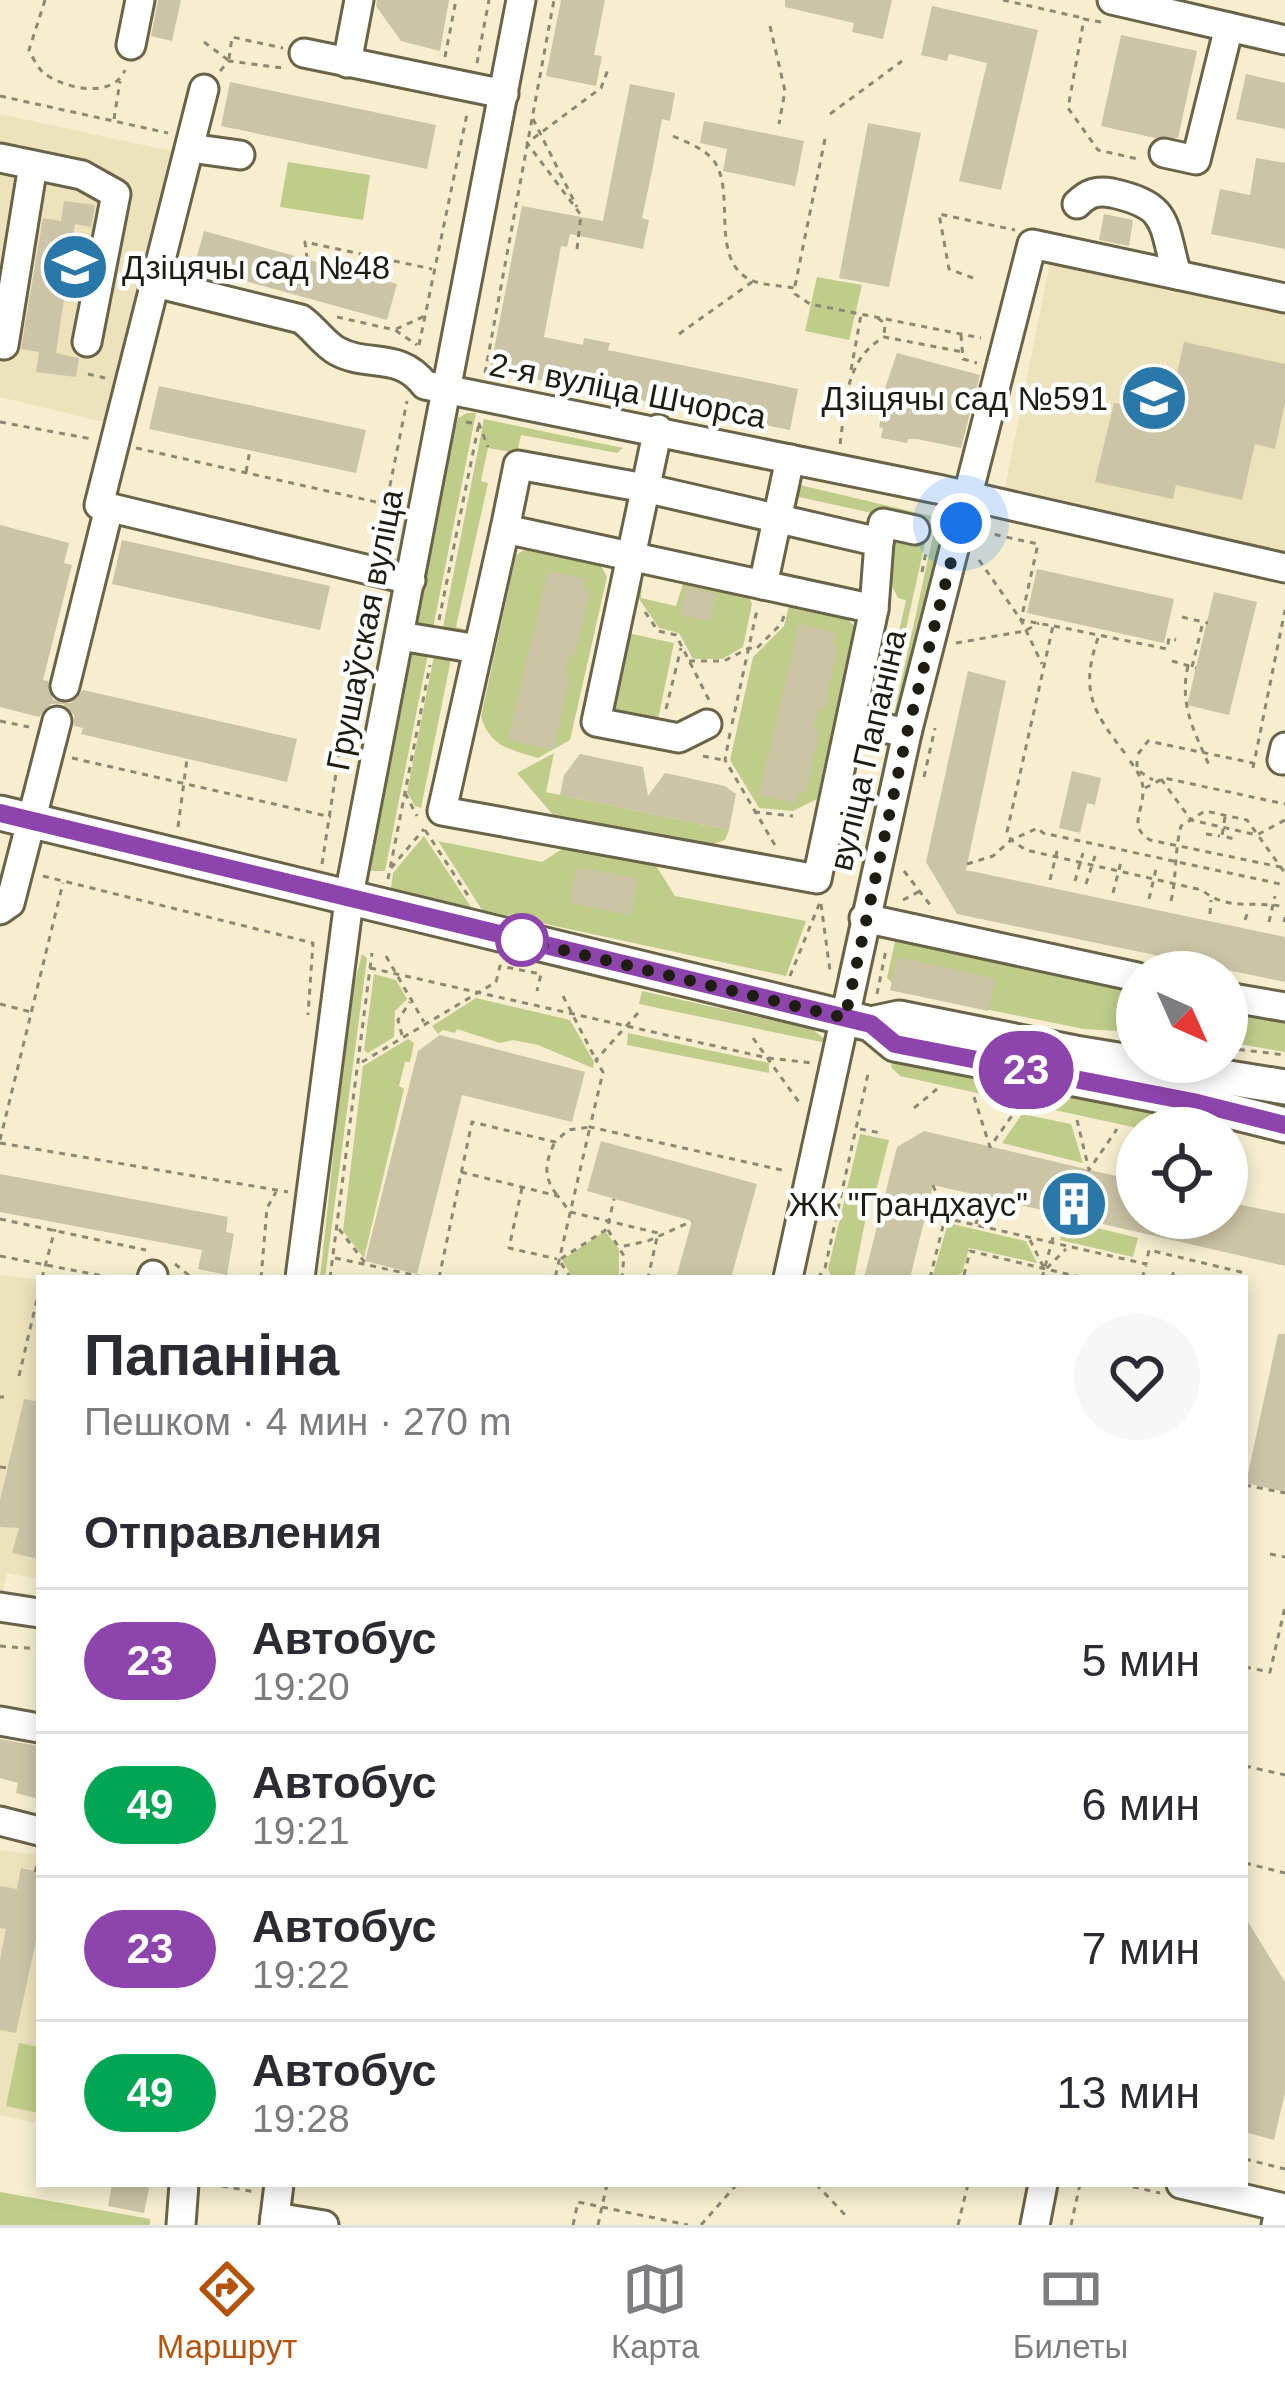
<!DOCTYPE html>
<html lang="ru">
<head>
<meta charset="utf-8">
<style>
	body { margin:0; font-family:Helvetica,sans-serif; background:#f7f7f7; color:#2b2b33; height:100vh; display:flex; flex-direction:column; font-size:45px; white-space:nowrap }
	* { box-sizing:border-box; margin:0 }
	p { font-size:39px; color:#7c7c81 }
	.icon { flex:none; width:66px; height:66px; fill:none; stroke:currentColor; stroke-width:2; stroke-linecap:round; stroke-linejoin:round }
	.map { position:relative; flex:1; overflow:hidden }
	.panel { position:absolute; left:36px; top:1275px; width:1212px; height:912px; display:flex; flex-direction:column; background:#fff; border-radius:0px; box-shadow:0 6px 18px #0003 }
	.panel>* { flex:none }
	.badge { padding:0 24px; border-radius:39px; font-size:42px; line-height:78px }
	.needle { width:78px; rotate:135deg }
	.controls { position:absolute; left:1116px; top:951px; display:grid; gap:24px }
	.controls a { display:grid; place-items:center; width:132px; height:132px; border-radius:50%; background:#fff; box-shadow:0 6px 18px #0003; font-size:60px }
	.you { position:absolute; width:60px; height:60px; margin:-30px; border:9px solid #fff; border-radius:50%; background:#1a73e8; box-shadow:0 0 0 18px #1a73e833 }
	.map>.badge { position:absolute; translate:-50% -50%; box-shadow:0 0 0 6px #fff }
	h2 { padding:0 48px; font-size:45px; line-height:108px }
	.round { display:grid; place-items:center; flex:none; width:126px; height:126px; border-radius:63px; background:#f7f7f7 }
	.headline { display:flex; align-items:center; justify-content:space-between; height:204px; padding:0 48px }
	h1 { font-size:57px; font-weight:600; line-height:90px }
	ul { padding:0; list-style:none }
	li { display:flex; align-items:center; gap:36px; height:144px; padding:0 48px; border-top:3px solid #e1e1e2 }
	li div { flex:1 }
	li b { display:block; font-size:45px }
	li em { font-style:normal }
	li .badge { min-width:132px; font-weight:700; text-align:center }
	.tab-bar { display:flex; justify-content:space-around; align-items:center; height:168px; border-top:3px solid #e1e1e2; background:#fff; font-size:33px; color:#7c7c81 }
	.tab-bar a { display:grid; justify-items:center; gap:6px }
	.tab-bar .selected { color:#b45309 }
	.map>svg:first-child { display:block }
</style>
</head>
<body>
<div class="map">
<svg width="1285" height="2225" viewBox="0 0 1285 2225">
	<rect width="100%" height="100%" fill="#f6eecf"/>
	<!-- built -->
	<g fill="#ece3bd">
		<path d="M0,114L176,152L112,424L0,397Z"/>
		<path d="M1051,258L1285,308V552L1005,487Z"/>
		<path d="M0,1275L39,1280V1579L7,1573L0,1607Z"/>
		<path d="M0,1850L39,1855V2124L0,2115Z"/>
	</g>
	<!-- green -->
	<g fill="#c0cd8a">
		<path d="M288,162L370,175L363,220L280,207Z"/>
		<path d="M817,277L862,285L849,340L805,331Z"/>
		<path d="M467,413H476L431,638L412,634L455,428L458,418Z"/>
		<path d="M484,419L623,448L617,453L521,435L517,453L488,448L481,481L488,483L456,627L468,630L457,639L441,637Z"/>
		<path d="M800,485L931,516L890,701L884,700L906,600L898,598L891,584L884,581L893,532L922,524L799,497L794,514L789,510L794,492Z"/>
		<path d="M935,527L943,529L839,984L837,975Z"/>
		<path d="M524,550L601,566L607,577L570,740L538,758C509,749 491,747 481,717L516,555Z"/>
		<path d="M634,570L643,572L641,598L676,606L683,584L749,597L752,604L743,647L722,659H693L679,633L659,628L631,587Z"/>
		<path d="M789,606L847,618L855,627L817,799L793,811L759,808L730,760L753,657L784,626Z"/>
		<path d="M623,632L674,643L658,719L606,707Z"/>
		<path d="M410,641L430,644L385,871H370L364,866Z"/>
		<path d="M434,656L451,659L421,808L415,806L407,792Z"/>
		<path d="M554,753L546,792L729,830L725,840L704,847L554,816L517,773Z"/>
		<path d="M424,836L473,910L391,888L393,873Z"/>
		<path d="M438,841L542,862L567,846L655,864L675,896L806,921L786,976L482,910Z"/>
		<path d="M896,937L1137,990V1032L1084,1029L890,990L892,983L887,978Z"/>
		<path d="M362,954L367,958L325,1278H320L350,1000Z"/>
		<path d="M374,974L396,980L407,999L395,1011L394,1037L368,1053L364,1050Z"/>
		<path d="M642,991L812,1029L831,1044L639,1004Z"/>
		<path d="M476,998L570,1020L594,1062L593,1068L538,1045L513,1040L500,1043L457,1029L455,1033L443,1030L438,1034L432,1026Z"/>
		<path d="M1227,1012L1285,1023V1052L1227,1042Z"/>
		<path d="M628,1033L769,1063V1073L627,1045Z"/>
		<path d="M408,1039L414,1043L410,1062H405L399,1086L404,1089L364,1258L343,1231L363,1066Z"/>
		<path d="M894,1053L1165,1107L1176,1116L1179,1128H1137L900,1076L891,1067Z"/>
		<path d="M1022,1114L1071,1124L1083,1163L1002,1143Z"/>
		<path d="M860,1134L889,1140L876,1191H871L854,1278H832L828,1269Z"/>
		<path d="M1065,1220L1138,1238L1133,1257L1060,1240Z"/>
		<path d="M948,1223L1026,1241L1037,1263L969,1248L962,1273L951,1278H932Z"/>
		<path d="M605,1231L619,1249V1278H573L562,1260Z"/>
		<path d="M19,2043L39,2047V2113L6,2106Z"/>
		<path d="M0,2192L150,2219V2225H0Z"/>
	</g>
	<!-- building -->
	<g fill="#cbc4a6">
		<path d="M158,0H181L172,41L151,36Z"/>
		<path d="M377,0H449L440,51L401,41L376,6Z"/>
		<path d="M561,0H605L594,55L602,56L596,86L546,76Z"/>
		<path d="M785,0H892L883,39L852,32L854,23L785,7Z"/>
		<path d="M932,6L1038,30L1001,190L959,181L987,63L949,54L947,61L921,55Z"/>
		<path d="M1121,35L1197,51L1178,138H1155L1101,126Z"/>
		<path d="M1246,74L1285,83V129L1236,119Z"/>
		<path d="M230,82L436,125L427,169L221,126Z"/>
		<path d="M630,84L675,93L670,121L662,119L652,171L642,218L649,220L643,249L570,234L567,247L561,246L544,337L583,345L584,338L610,343L608,350L798,389L790,430L490,370L522,206L603,221Z"/>
		<path d="M704,121L804,141L795,186L723,171L727,149L700,143Z"/>
		<path d="M868,123L921,133L889,287L839,278Z"/>
		<path d="M1256,158L1285,163V249L1211,234L1220,189L1250,195Z"/>
		<path d="M64,201L95,205L91,227L75,224L56,353L79,358L76,377L36,372L39,352L21,349L43,218L61,221Z"/>
		<path d="M1104,214L1133,220L1129,246L1099,240Z"/>
		<path d="M204,231L397,284L387,320L194,267Z"/>
		<path d="M1184,342L1285,364V403L1275,449L1255,444L1242,500L1176,485L1173,499L1095,482L1114,403L1126,405L1130,387L1172,396Z"/>
		<path d="M897,353L980,375L961,448L917,439H908L907,443L881,438L883,428L879,427L884,404L880,403Z"/>
		<path d="M159,386L366,430L356,473L149,429Z"/>
		<path d="M0,525L69,543L64,563L72,565L43,680L48,681L53,700L71,703L83,690L297,739L287,782L81,734L83,728L74,726V715L63,704H51L39,717L0,707Z"/>
		<path d="M122,540L330,586L320,630L112,584Z"/>
		<path d="M1037,569L1174,599L1164,643L1027,613Z"/>
		<path d="M548,571L585,579L583,589L590,593L575,654L569,656L565,673L569,678L554,749L508,740Z"/>
		<path d="M686,587L716,594L710,621L680,615Z"/>
		<path d="M1214,592L1257,602L1229,715L1187,705Z"/>
		<path d="M799,624L836,633L833,643L837,648L825,707L818,710L814,728L819,732L806,791L799,793L796,803L759,795Z"/>
		<path d="M968,671L1006,681L966,870L1285,937V982L957,914L926,862Z"/>
		<path d="M580,754L643,767L648,796L665,773L725,786L736,794L729,830L560,795L564,775Z"/>
		<path d="M1072,771L1101,778L1095,805L1087,803L1080,833L1059,828Z"/>
		<path d="M577,867L638,879L631,915L570,903Z"/>
		<path d="M897,957L995,979L988,1011L890,990Z"/>
		<path d="M440,1035L585,1072L572,1122L462,1095L417,1274L365,1261L418,1051Z"/>
		<path d="M924,1131L1137,1181V1218H1227V1202L1285,1214V1266L933,1185L910,1278H864L897,1147Z"/>
		<path d="M601,1141L757,1184L731,1278H676L692,1221L587,1191Z"/>
		<path d="M0,1174L228,1217L226,1232L234,1234L227,1275L198,1269L202,1250L0,1212Z"/>
		<path d="M1278,1334H1285V1492L1246,1483Z"/>
		<path d="M24,1399L39,1402V1559L12,1553L19,1528L0,1527V1500Z"/>
		<path d="M0,1739L39,1746V1799L16,1793L18,1783L0,1778Z"/>
		<path d="M21,1868L39,1872V1927L16,2033L0,2030V1960L6,1929L0,1928V1886L17,1889Z"/>
		<path d="M1245,1917L1285,1982V2093L1274,2140L1245,2132Z"/>
		<path d="M112,2184H139L149,2188L144,2213L108,2206Z"/>
	</g>
	<g fill="none" stroke-linecap="round" stroke-linejoin="round">
		<!-- minor casing -->
		<g stroke="#6a6348" stroke-width="33">
			<g id="minor">
				<path d="M1112,0L1285,40"/>
				<path d="M131,45L140,0"/>
				<path d="M304,53L504,94"/>
				<path d="M347,63L359,0"/>
				<path d="M204,89L155,283L301,319C314,328 324,344 337,351C368,368 399,351 425,385L942,490L1285,568"/>
				<path d="M190,148L240,155"/>
				<path d="M1164,153L1196,160L1229,27"/>
				<path d="M0,158L82,175L116,194L87,342"/>
				<path d="M1077,204C1088,193 1097,190 1112,193C1170,206 1162,222 1177,275"/>
				<path d="M155,283L99,505L411,580"/>
				<path d="M4,345L33,165"/>
				<path d="M658,429L596,722L679,738L707,724"/>
				<path d="M505,529L874,609L817,879L442,811Z"/>
				<path d="M505,529L518,465L645,488L879,542L874,609"/>
				<path d="M879,542L883,523L915,530"/>
				<path d="M763,585L790,459"/>
				<path d="M400,636L478,649"/>
				<path d="M65,686L109,508"/>
				<path d="M851,721L907,733"/>
				<path d="M1282,760L1285,747"/>
				<path d="M0,910L10,903L57,721"/>
				<path d="M864,918L1137,977"/>
				<path d="M1227,997L1285,1007"/>
				<path d="M152,1278L153,1275"/>
				<path d="M300,1278L351,885L521,0"/>
				<path d="M788,1278L907,733L1032,244L1285,298"/>
				<path d="M0,1607L39,1613"/>
				<path d="M0,1721L39,1728"/>
				<path d="M0,1821L39,1831"/>
				<path d="M1181,2184L1280,2207L1276,2225"/>
				<path d="M275,2217L324,2225"/>
				<path d="M181,2225L184,2184"/>
				<path d="M274,2225L279,2184"/>
				<path d="M1035,2225L1043,2184"/>
			</g>
		</g>
		<!-- major casing -->
		<g stroke="#6a6348" stroke-width="39">
			<g id="major">
				<path d="M0,813L871,1024L895,1044L1193,1102L1285,1125"/>
				<path d="M871,1024L899,1018L1075,1053L1285,1087"/>
			</g>
		</g>
		<!-- path -->
		<g stroke="#8d8872" stroke-width="3" stroke-dasharray="6 6" stroke-linecap="butt">
			<path d="M45,0L29,50C33,58 38,69 45,74C66,89 113,99 125,70"/>
			<path d="M1003,0L1083,18"/>
			<path d="M1101,22L1084,19L1068,108L1098,150L1138,159"/>
			<path d="M770,26L785,91L779,124"/>
			<path d="M204,42L228,60"/>
			<path d="M445,57L456,0"/>
			<path d="M229,59L232,37L283,48"/>
			<path d="M477,63L489,0"/>
			<path d="M220,71L229,61L283,68"/>
			<path d="M0,96L168,133"/>
			<path d="M830,114L902,61"/>
			<path d="M114,119L120,81"/>
			<path d="M533,119L577,207"/>
			<path d="M673,136C688,143 704,148 714,161C736,192 710,255 747,278C760,286 780,285 794,288L795,294L810,304L981,338"/>
			<path d="M577,249L581,215L527,143L601,88L609,67"/>
			<path d="M307,259L305,242L432,269"/>
			<path d="M973,278L949,269L939,214L1015,230"/>
			<path d="M795,286L826,134"/>
			<path d="M337,317L395,330L417,345"/>
			<path d="M878,318L885,324L884,335"/>
			<path d="M396,329L425,316"/>
			<path d="M679,334L752,282"/>
			<path d="M961,335L963,359L977,363"/>
			<path d="M419,345L467,114"/>
			<path d="M851,370L861,315"/>
			<path d="M485,373L554,0"/>
			<path d="M88,374L105,378"/>
			<path d="M0,422L92,439"/>
			<path d="M466,422L479,424L488,447"/>
			<path d="M840,444C846,404 844,360 884,337L963,352"/>
			<path d="M136,448L385,504"/>
			<path d="M246,472L250,450"/>
			<path d="M983,532L1038,544L1021,620L1053,626L1007,832L1011,840L1026,850L1202,890C1228,912 1255,900 1285,907"/>
			<path d="M378,545L407,401"/>
			<path d="M979,560L1021,620L1042,664"/>
			<path d="M922,572L926,552"/>
			<path d="M645,612L658,631L676,635L710,702"/>
			<path d="M1182,617L1208,623"/>
			<path d="M439,620L479,423"/>
			<path d="M1054,626L1167,649L1169,638L1176,640"/>
			<path d="M1098,638C1079,693 1094,713 1127,756"/>
			<path d="M956,643L1025,631L1039,623"/>
			<path d="M689,661H724L749,648L756,649L781,624L784,616"/>
			<path d="M1172,661L1196,668"/>
			<path d="M1188,666C1179,704 1194,731 1209,765"/>
			<path d="M1192,667L1203,622"/>
			<path d="M666,709L681,648"/>
			<path d="M0,721L29,727"/>
			<path d="M732,724L757,610"/>
			<path d="M730,733L725,760L776,847"/>
			<path d="M1138,754L1148,741L1253,763"/>
			<path d="M703,756L723,760"/>
			<path d="M72,758L331,817"/>
			<path d="M1130,761C1136,769 1144,781 1143,791C1143,812 1128,827 1150,840L1285,868"/>
			<path d="M1137,761V770L1153,780"/>
			<path d="M1253,768L1285,610"/>
			<path d="M924,777L935,728"/>
			<path d="M1161,779L1191,820L1257,835L1285,820"/>
			<path d="M1145,788L1164,778L1285,804"/>
			<path d="M405,793L417,816"/>
			<path d="M754,812L793,816"/>
			<path d="M1225,817L1222,836L1235,839"/>
			<path d="M178,827L187,759"/>
			<path d="M425,830L469,897"/>
			<path d="M1206,834L1220,836"/>
			<path d="M322,864L348,695L368,596"/>
			<path d="M967,864L993,856L1011,840L1038,828L1043,833L1285,885"/>
			<path d="M391,868L424,829"/>
			<path d="M904,871L931,906"/>
			<path d="M43,876L313,943L308,1015"/>
			<path d="M388,879L430,665"/>
			<path d="M1050,880L1058,847"/>
			<path d="M1075,881L1083,853"/>
			<path d="M1086,884L1095,856"/>
			<path d="M1113,893L1121,862"/>
			<path d="M1149,899L1156,869"/>
			<path d="M903,900L920,891"/>
			<path d="M1171,901C1177,875 1174,853 1181,826L1205,811L1247,820L1285,873"/>
			<path d="M821,904L830,971"/>
			<path d="M1210,914L1211,900"/>
			<path d="M1245,920L1249,909"/>
			<path d="M1269,922L1275,896"/>
			<path d="M1284,922L1285,917"/>
			<path d="M386,956L424,1022"/>
			<path d="M370,968L768,1058L812,1063"/>
			<path d="M790,976L820,902"/>
			<path d="M877,994L886,950"/>
			<path d="M563,996L595,1058"/>
			<path d="M0,1004L31,1012"/>
			<path d="M638,1013L596,1060L603,1072L590,1127L786,1171"/>
			<path d="M402,1035L398,1020L410,1002"/>
			<path d="M753,1038L801,1105"/>
			<path d="M1227,1048L1285,1055"/>
			<path d="M362,1062L496,982L500,966L541,974L537,991"/>
			<path d="M974,1097L990,1147L1018,1107"/>
			<path d="M914,1108L937,1089"/>
			<path d="M1077,1120L1089,1170L1117,1129"/>
			<path d="M860,1129L881,1133"/>
			<path d="M0,1140L63,883"/>
			<path d="M0,1143L288,1192"/>
			<path d="M554,1144C545,1163 543,1177 557,1195"/>
			<path d="M461,1172L558,1196L570,1212L658,1233L648,1278"/>
			<path d="M933,1185L945,1218"/>
			<path d="M522,1188L509,1248L557,1259"/>
			<path d="M938,1197L945,1199L947,1195L980,1204"/>
			<path d="M0,1219L146,1250"/>
			<path d="M976,1224L982,1197"/>
			<path d="M339,1229L366,1264"/>
			<path d="M608,1230L624,1256L622,1278"/>
			<path d="M1030,1240L1045,1270L1066,1249"/>
			<path d="M624,1246L648,1241L692,1221"/>
			<path d="M0,1256L113,1278"/>
			<path d="M335,1258L428,1278"/>
			<path d="M175,1264L192,1278"/>
			<path d="M964,1275L970,1251L1084,1278"/>
			<path d="M42,1278L55,1229"/>
			<path d="M261,1278L267,1208L276,1192"/>
			<path d="M330,1278L372,953"/>
			<path d="M439,1278L472,1122L555,1142L568,1130L590,1127L555,1278"/>
			<path d="M571,1278L559,1260L607,1229L614,1199"/>
			<path d="M818,1278L825,1268L868,1074"/>
			<path d="M910,1278H911"/>
			<path d="M930,1278L945,1218L1146,1264L1149,1250L1245,1273L1244,1278"/>
			<path d="M1042,1278L1059,1215"/>
			<path d="M1142,1278L1146,1266"/>
			<path d="M1172,1278L1174,1270"/>
			<path d="M19,1376L39,1291"/>
			<path d="M0,1397H4"/>
			<path d="M0,1467L8,1468"/>
			<path d="M1245,1485L1285,1493"/>
			<path d="M1270,1554L1285,1557"/>
			<path d="M0,1646L39,1649"/>
			<path d="M1245,1667L1270,1672L1285,1607"/>
			<path d="M1245,1766L1285,1775"/>
			<path d="M1245,1863L1285,1873"/>
			<path d="M35,1872L39,1859"/>
			<path d="M1245,2159L1285,2169"/>
			<path d="M210,2184L256,2192"/>
			<path d="M816,2184L848,2218"/>
			<path d="M1121,2184L1160,2193"/>
			<path d="M573,2225L578,2202L688,2225"/>
			<path d="M598,2225L607,2184"/>
			<path d="M701,2225L737,2184"/>
			<path d="M958,2225L968,2184"/>
			<path d="M1071,2225L1080,2184"/>
		</g>
		<!-- minor -->
		<use href="#minor" stroke="#fff" stroke-width="27"/>
		<!-- major -->
		<use href="#major" stroke="#fff" stroke-width="33"/>
	</g>
	<g fill="none" stroke-linecap="round" stroke-linejoin="round">
		<!-- line casing -->
		<g stroke="#fff" stroke-width="27">
			<path id="line" d="M0,813L871,1024L895,1044L1193,1102L1285,1125"/>
		</g>
		<!-- line -->
		<use href="#line" stroke="#8e44ad" stroke-width="18"/>
		<!-- walk -->
		<path stroke="#1f1d11" stroke-width="12" stroke-dasharray="0 21.6" d="M522,940L845,1018L907,733L961,523"/>
	</g>
	<!-- icons -->
	<defs>
		<g id="school-disc" transform="scale(3.45)"><circle r="9.5" fill="#2a77a9" stroke="#fff"/><path d="M0-5L7-2L0 1L-7-2ZM-4 1L0 2.5L4 1V4Q0 6-4 4Z" fill="#fff"/></g>
		<g id="building-disc" transform="scale(3.45)"><circle r="9.5" fill="#2a77a9" stroke="#fff"/><path d="M-4-6H4V6H1V3H-1V6H-4ZM-2.5-4.3h1.7v1.8h-1.7ZM.8-4.3h1.7v1.8H.8ZM-2.5-1h1.7V.8h-1.7ZM.8-1h1.7V.8H.8Z" fill="#fff"/></g>
	</defs>
	<g fill-rule="evenodd">
		<use href="#school-disc" x="75" y="267"/>
		<use href="#school-disc" x="1154" y="398"/>
		<use href="#building-disc" x="1074" y="1204"/>
	</g>
	<!-- markers -->
	<circle fill="#fff" stroke="#8e44ad" stroke-width="6" cx="522" cy="940" r="24"/>
	<g text-anchor="middle" stroke-width="9" stroke-linejoin="round" paint-order="stroke">
		<!-- poi labels -->
		<g font-size="33" fill="#1f1d11" stroke="#fff" text-anchor="end">
			<text x="122" y="279" text-anchor="start">Дзіцячы сад №48</text>
			<text x="1108" y="410">Дзіцячы сад №591</text>
			<text x="1028" y="1216">ЖК "Грандхаус"</text>
		</g>
		<!-- street labels -->
		<g font-size="33" fill="#1f1d11" stroke="#fff">
			<text transform="translate(628 390) rotate(11)" y="12">2-я вуліца Шчорса</text>
			<text transform="translate(364 630) rotate(-79)" y="12">Грушаўская вуліца</text>
			<text transform="translate(867 750) rotate(-77)" y="12">вуліца Папаніна</text>
		</g>
	</g>
</svg>
<div class="controls">
<a><svg class="needle" viewBox="-14 -14 28 28"><path d="M0-13l5 13h-10z" fill="#e53935"/><path d="M0 13l5-13h-10z" fill="#7c7c81"/></svg></a>
<a><svg class="icon" aria-label="locate" viewBox="0 0 24 24"><circle cx="12" cy="12" r="6"/><path d="M12 2v4M12 18v4M2 12h4M18 12h4"/></svg></a>
</div>
<div class="you" style="left:961px;top:523px"></div>
<b class="badge" style="left:1026px;top:1070px;background:#8e44ad;color:#fff">23</b>
<section class="panel">
<div class="headline"><div><h1>Папаніна</h1><p>Пешком · 4 мин · 270 m</p></div><a class="round"><svg class="icon" aria-label="heart" viewBox="0 0 24 24"><path d="M12 20l-8-8c-3-5 5-10 8-4 3-6 11-1 8 4z"/></svg></a></div>
<h2>Отправления</h2>
<ul>
<li><span class="badge" style="background:#8e44ad;color:#fff">23</span><div><b>Автобус</b><p>19:20</p></div><em>5 мин</em></li>
<li><span class="badge" style="background:#00a651;color:#fff">49</span><div><b>Автобус</b><p>19:21</p></div><em>6 мин</em></li>
<li><span class="badge" style="background:#8e44ad;color:#fff">23</span><div><b>Автобус</b><p>19:22</p></div><em>7 мин</em></li>
<li><span class="badge" style="background:#00a651;color:#fff">49</span><div><b>Автобус</b><p>19:28</p></div><em>13 мин</em></li>
</ul>
</section>
</div>
<nav class="tab-bar">
<a class="selected"><svg class="icon" aria-label="directions" viewBox="0 0 24 24"><path d="M12 3l9 9-9 9-9-9zM9 14v-3h6M13 9l2 2-2 2"/></svg>Маршрут</a>
<a><svg class="icon" aria-label="map" viewBox="0 0 24 24"><path d="M3 6l6-2 6 2 6-2v14l-6 2-6-2-6 2zM9 4v14M15 6v14"/></svg>Карта</a>
<a><svg class="icon" aria-label="tickets" viewBox="0 0 24 24"><path d="M3 7h18v10H3zM15 7v10"/></svg>Билеты</a>
</nav>
</body>
</html>
